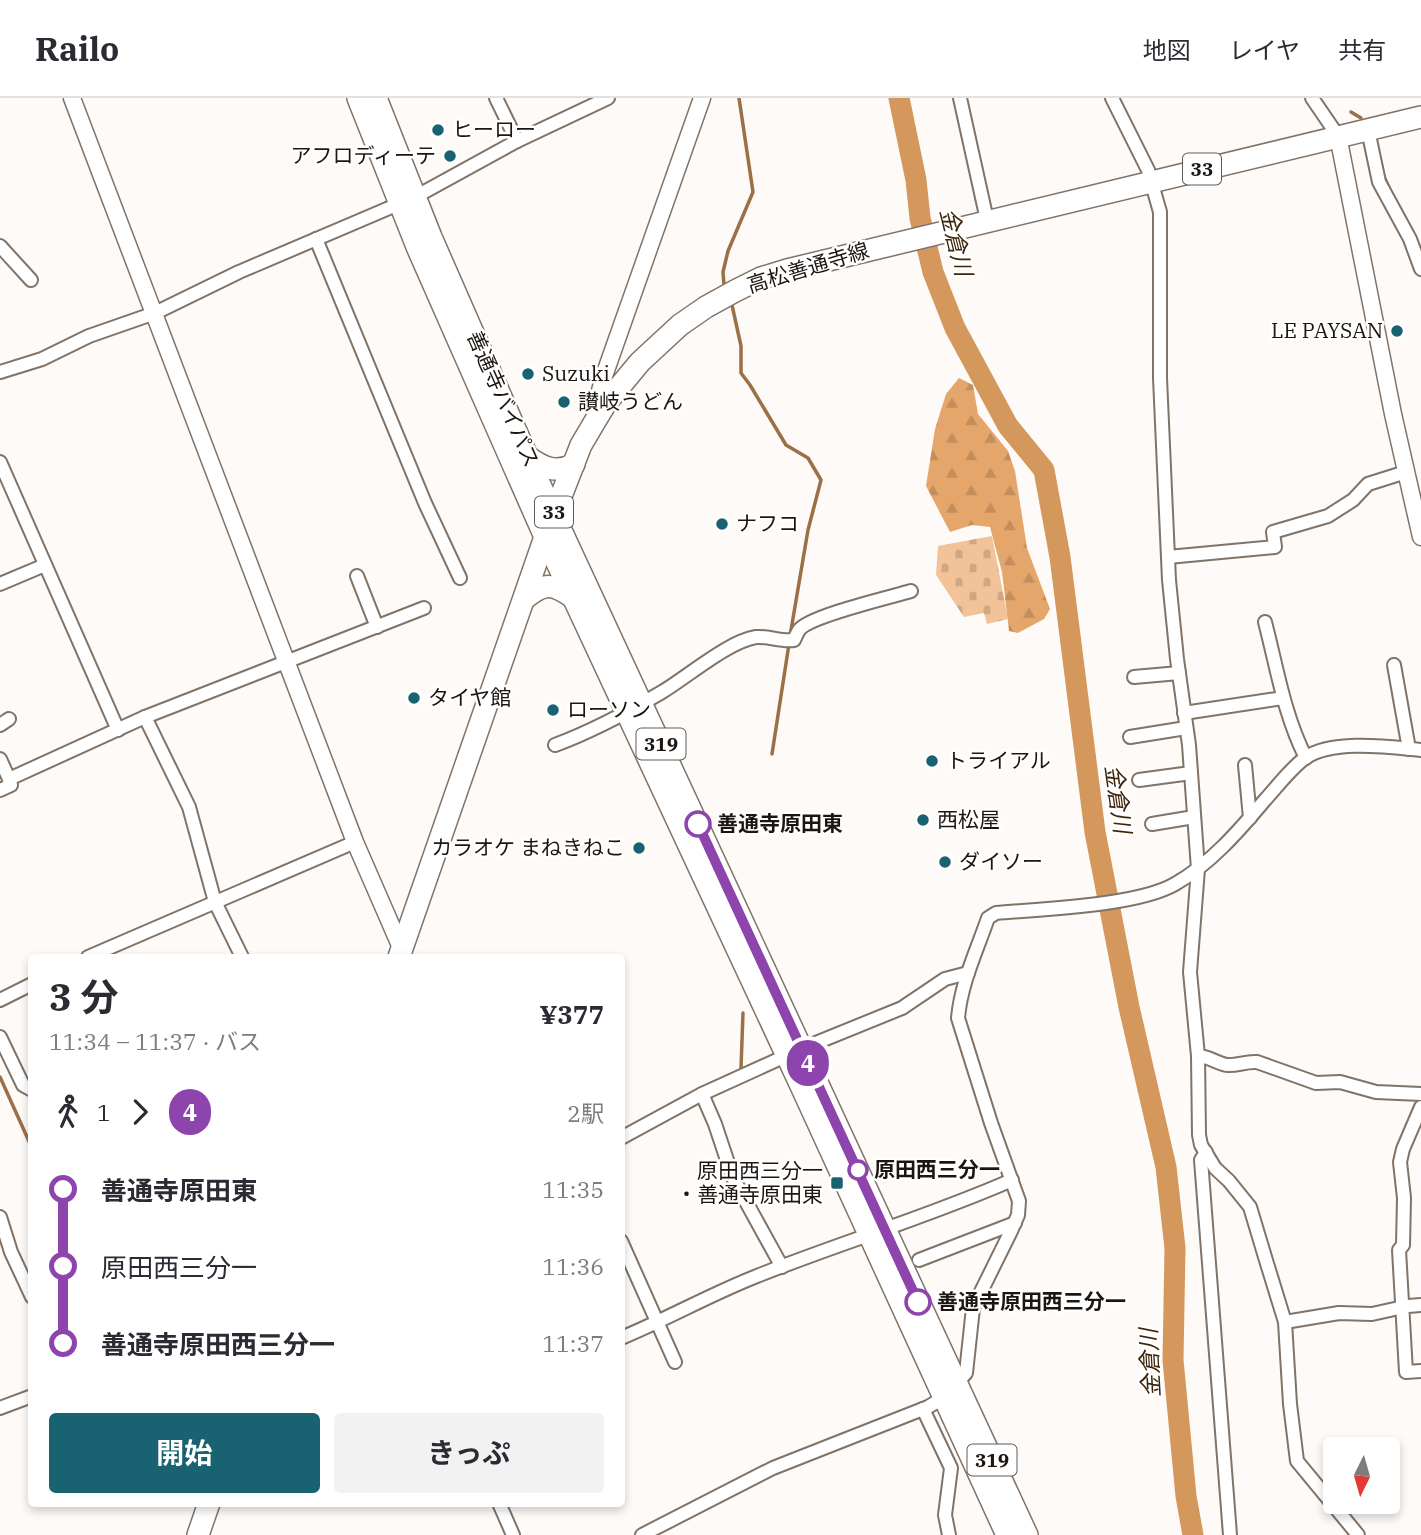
<!DOCTYPE html>
<html lang="ja">
<head>
<meta charset="utf-8">
<style>
	body { margin:0; font-family:"IBM Plex Serif","Noto Sans JP",serif; background:#f2f2f3; color:#2b2b33; height:100vh; display:flex; flex-direction:column; font-size:26px; white-space:nowrap }
	* { box-sizing:border-box; margin:0 }
	p { font-size:23px; color:#7c7c81 }
	.icon { flex:none; width:38px; height:38px; fill:none; stroke:currentColor; stroke-width:2; stroke-linecap:round; stroke-linejoin:round }
	.map { position:relative; flex:1; overflow:hidden }
	.side { position:absolute; left:28px; top:856px; width:597px; height:553px; display:flex; flex-direction:column; background:#fff; border-radius:7px; box-shadow:0 4px 10px #0003 }
	.side>* { flex:none }
	.badge { padding:0 14px; border-radius:23px; font-size:24px; line-height:46px }
	.needle { width:46px; rotate:185deg }
	.tools { position:absolute; left:1323px; top:1339px; display:grid; gap:14px }
	.tools a { display:grid; place-items:center; width:77px; height:77px; border-radius:7px; background:#fff; box-shadow:0 4px 10px #0003; font-size:35px }
	.map>.badge { position:absolute; translate:-50% -50%; box-shadow:0 0 0 4px #fff }
	.legs { display:flex; align-items:center; gap:10px; height:77px; padding:0 21px; font-size:23px }
	.legs p { margin-inline-start:auto }
	.headline { display:flex; align-items:center; justify-content:space-between; height:119px; padding:0 21px }
	h1 { font-size:38px; font-weight:700; line-height:52px }
	.action { display:flex; gap:14px; margin-top:auto; padding:14px 21px }
	.action a { flex:1; height:80px; border-radius:7px; background:#196271; color:#fff; font-size:28px; font-weight:700; line-height:80px; text-align:center }
	.action a+a { background:#f2f2f3; color:#2b2b33 }
	ul { padding:0 21px; list-style:none }
	li { display:flex; align-items:center; gap:24px; height:77px; font-size:26px }
	li i { display:grid; place-items:center; width:10px; height:100%; margin:0 9px; background:currentColor }
	li i::after { content:''; width:18px; height:18px; margin:-9px; border:5px solid; border-radius:50%; background:#fff }
	li p { margin-inline-start:auto }
	li:first-child i { background:linear-gradient(#0000 50%,currentColor 0) }
	li:last-child i { background:linear-gradient(currentColor 50%,#0000 0) }
	header { display:flex; align-items:center; gap:42px; box-sizing:border-box; height:98px; padding:0 35px; background:#fff; border-bottom:2px solid #e1e1e2 }
	header strong { font-size:33px }
	nav { display:flex; gap:38px; margin-inline-start:auto; font-size:24px }
	.map>svg:first-child { display:block }
</style>
</head>
<body>
<header>
<strong>Railo</strong>
<nav><a>地図</a><a>レイヤ</a><a>共有</a></nav>
</header>
<div class="map">
<svg width="1421" height="1437" viewBox="0 0 1421 1437">
	<defs>
		<pattern id="forest-firs" width="22" height="20" patternUnits="userSpaceOnUse" patternTransform="scale(1.75)"><rect width="22" height="20" fill="#e4a66b"/><path d="M5 1l3.5 6h-7zM16 11l3.5 6h-7z" fill="#c38e5c"/></pattern>
		<pattern id="cemetery-stones" width="16" height="16" patternUnits="userSpaceOnUse" patternTransform="scale(1.75)"><rect width="16" height="16" fill="#f2c399"/><path d="M2 7V4a2 2 0 0 1 4 0v3zM10 15v-3a2 2 0 0 1 4 0v3z" fill="#cfa783"/></pattern>
	</defs>
	<rect width="100%" height="100%" fill="#fdfaf7"/>
	<!-- forest -->
	<path fill="url(#forest-firs)" d="M959,280L973,287L978,316L1008,353L1015,373L1027,450L1050,511L1044,521L1018,535L1009,533L1002,474L990,429L972,427L950,434L926,388L935,331L946,296Z"/>
	<!-- cemetery -->
	<path fill="url(#cemetery-stones)" d="M992,438L1008,521L987,526L984,515L964,519L936,477L938,448Z"/>
	<g fill="none" stroke-linecap="round" stroke-linejoin="round">
		<!-- stream -->
		<g stroke="#9c7046" stroke-width="3.5">
			<path d="M1351,14L1361,20"/>
			<path d="M1382,74L1390,92"/>
			<path d="M724,187L723,174L728,153L753,94L739,0"/>
			<path d="M732,207L741,248V275L750,287L786,347L808,360L821,382L808,432L790,538"/>
			<path d="M772,656L789,546"/>
			<path d="M741,970L743,915"/>
			<path d="M0,979L32,1050"/>
		</g>
		<!-- river -->
		<path stroke="#d4975c" stroke-width="21" d="M899,0L916,82L920,120L933,174L955,230L1008,328L1044,372L1060,459L1095,734L1129,909L1166,1069L1175,1150L1173,1262L1186,1398L1193,1437"/>
		<!-- minor casing -->
		<g stroke="#807368" stroke-width="16">
			<g id="minor">
				<path d="M496,0L517,43"/>
				<path d="M960,0L987,122"/>
				<path d="M1112,0L1148,72L1160,114V280L1169,482L1177,561L1189,647L1198,771L1190,874L1198,958L1199,1037L1201,1047L1215,1070L1229,1083L1250,1109L1265,1159L1285,1224L1290,1306L1297,1363L1358,1437"/>
				<path d="M1312,0L1338,38"/>
				<path d="M1368,32L1379,84L1410,141L1421,171"/>
				<path d="M316,141L425,405L460,480"/>
				<path d="M0,148L31,182"/>
				<path d="M0,274L42,261L89,238L155,215L239,174L415,99L517,43L608,0"/>
				<path d="M0,364L118,632"/>
				<path d="M1168,459L1275,449L1273,434L1328,418L1353,402L1368,386L1406,374"/>
				<path d="M357,478L377,529"/>
				<path d="M0,486L45,467"/>
				<path d="M1265,524C1277,570 1284,617 1306,660"/>
				<path d="M1394,567L1409,651"/>
				<path d="M1134,579L1179,575"/>
				<path d="M1184,615L1283,600"/>
				<path d="M145,619L189,709L215,804L242,859"/>
				<path d="M0,627L9,621"/>
				<path d="M1130,639L1186,630"/>
				<path d="M555,647C593,633 628,614 662,594C687,579 729,543 756,539C769,538 781,544 794,542C796,538 797,535 799,532C809,518 891,499 911,493"/>
				<path d="M0,661L9,681"/>
				<path d="M1245,667L1250,720"/>
				<path d="M1139,682L1191,675"/>
				<path d="M0,692L11,687L9,681L145,619L424,510"/>
				<path d="M1152,726L1194,719"/>
				<path d="M88,859L355,744"/>
				<path d="M0,902L32,886"/>
				<path d="M0,939L23,987L32,992"/>
				<path d="M1198,958C1208,958 1216,965 1227,967C1237,968 1246,963 1257,964L1316,985L1340,984L1376,994L1421,996"/>
				<path d="M702,996L715,1026L733,1080L782,1169"/>
				<path d="M1421,1009L1403,1051L1400,1064L1404,1100L1403,1147L1399,1152L1406,1274L1421,1273"/>
				<path d="M621,1040L702,996L801,951L902,910L945,881L968,875"/>
				<path d="M1206,1054L1201,1062L1230,1437"/>
				<path d="M0,1119L11,1154L32,1199"/>
				<path d="M621,1143L675,1264"/>
				<path d="M919,1162L1015,1125"/>
				<path d="M1285,1224L1339,1215L1372,1216L1408,1208L1421,1207"/>
				<path d="M621,1240C667,1221 711,1196 757,1178C842,1144 928,1119 1012,1082"/>
				<path d="M0,1310L32,1298"/>
				<path d="M923,1311L951,1370L945,1417L949,1437"/>
				<path d="M499,1405L513,1437"/>
				<path d="M642,1437L773,1370L928,1309L943,1300L966,1275L973,1210L1011,1133L1018,1117L1019,1103L991,1025L958,920C961,885 977,852 988,820L996,815C1041,811 1137,808 1175,786C1210,766 1238,734 1264,703C1277,689 1290,671 1305,660C1333,641 1389,649 1421,652"/>
			</g>
		</g>
		<!-- tertiary casing -->
		<g stroke="#807368" stroke-width="19">
			<g id="tertiary">
				<path d="M72,0L355,744L402,852"/>
				<path d="M1338,38L1393,316L1421,439"/>
				<path d="M598,316V300L604,278L702,0"/>
			</g>
		</g>
		<!-- primary casing -->
		<g stroke="#807368" stroke-width="24">
			<g id="primary">
				<path d="M528,359C543,370 557,376 574,366"/>
				<path d="M524,501C545,484 552,485 574,500"/>
				<path d="M399,859L545,439L581,347L594,325L606,305L640,264L680,227L706,209L735,193L761,180L787,172L1421,19"/>
				<path d="M198,1437L209,1405"/>
			</g>
		</g>
		<!-- trunk casing -->
		<g stroke="#807368" stroke-width="24">
			<g id="trunk">
				<path d="M358,0L418,151L545,439L802,990L1007,1437"/>
				<path d="M376,0L431,139L533,372L1027,1437"/>
			</g>
		</g>
		<!-- minor -->
		<use href="#minor" stroke="#fff" stroke-width="12"/>
		<!-- tertiary -->
		<use href="#tertiary" stroke="#fff" stroke-width="16"/>
		<!-- primary -->
		<use href="#primary" stroke="#fff" stroke-width="21"/>
		<!-- trunk -->
		<use href="#trunk" stroke="#fff" stroke-width="21"/>
	</g>
	<g fill="none" stroke-linecap="round" stroke-linejoin="round">
		<!-- line-1 casing -->
		<g stroke="#fff" stroke-width="16">
			<path id="line-1" d="M698,726L918,1204"/>
		</g>
		<!-- line-1 -->
		<use href="#line-1" stroke="#8e44ad" stroke-width="10"/>
	</g>
	<!-- markers -->
	<g fill="#196271" stroke="#fff" stroke-width="2.5">
		<circle cx="438" cy="32" r="7"/>
		<circle cx="450" cy="58" r="7"/>
		<circle cx="1397" cy="233" r="7"/>
		<circle cx="528" cy="276" r="7"/>
		<circle cx="564" cy="304" r="7"/>
		<circle cx="722" cy="426" r="7"/>
		<circle cx="414" cy="600" r="7"/>
		<circle cx="553" cy="612" r="7"/>
		<circle cx="932" cy="663" r="7"/>
		<circle cx="923" cy="722" r="7"/>
		<circle cx="639" cy="750" r="7"/>
		<circle cx="945" cy="764" r="7"/>
		<rect x="830" y="1078" width="14" height="14" rx="3.5"/>
	</g>
	<g fill="#fff" stroke="#8e44ad" stroke-width="3.5">
		<circle cx="698" cy="726" r="12"/>
		<circle cx="858" cy="1072" r="9"/>
		<circle cx="918" cy="1204" r="12"/>
	</g>
	<g text-anchor="middle" stroke-width="5" stroke-linejoin="round" paint-order="stroke">
		<!-- shield labels -->
		<g fill="#fff" stroke="#5f5c58" stroke-width="2">
			<rect x="1183" y="55.5" width="38" height="31" rx="5"/>
			<rect x="535" y="398.5" width="38" height="31" rx="5"/>
			<rect x="636.5" y="630.5" width="49" height="31" rx="5"/>
			<rect x="967.5" y="1346.5" width="49" height="31" rx="5"/>
		</g>
		<g font-size="19" font-weight="bold" fill="#1b1611">
			<text x="1202" y="78">33</text>
			<text x="554" y="421">33</text>
			<text x="661" y="653">319</text>
			<text x="992" y="1369">319</text>
		</g>
		<!-- poi labels -->
		<g font-size="21" fill="#1b1611" stroke="#fff" text-anchor="start">
			<text x="452" y="39">ヒーロー</text>
			<text x="436" y="65" text-anchor="end">アフロディーテ</text>
			<text x="1383" y="240" text-anchor="end">LE PAYSAN</text>
			<text x="542" y="283">Suzuki</text>
			<text x="578" y="311">讃岐うどん</text>
			<text x="736" y="433">ナフコ</text>
			<text x="428" y="607">タイヤ館</text>
			<text x="567" y="619">ローソン</text>
			<text x="946" y="670">トライアル</text>
			<text x="937" y="729">西松屋</text>
			<text x="625" y="757" text-anchor="end">カラオケ まねきねこ</text>
			<text x="959" y="771">ダイソー</text>
			<text x="823" y="1080" text-anchor="end">原田西三分一<tspan x="823" dy="24">・善通寺原田東</tspan></text>
		</g>
		<!-- street labels -->
		<g font-size="21" fill="#1b1611" stroke="#fff">
			<text transform="translate(808 170) rotate(-17)" y="7">高松善通寺線</text>
			<text transform="translate(503 301) rotate(66)" y="7">善通寺バイパス</text>
		</g>
		<!-- stop labels -->
		<g font-size="21" font-weight="bold" fill="#1b1611" stroke="#fff" text-anchor="start">
			<text x="717" y="733">善通寺原田東</text>
			<text x="874" y="1079">原田西三分一</text>
			<text x="937" y="1211">善通寺原田西三分一</text>
		</g>
		<!-- water labels -->
		<g font-size="23" font-style="italic" fill="#3e250b" stroke="#fff">
			<text transform="translate(956 144) rotate(76)" y="8">金倉川</text>
			<text transform="translate(1118 701) rotate(82)" y="8">金倉川</text>
			<text transform="translate(1150 1265) rotate(-93)" y="8">金倉川</text>
		</g>
	</g>
</svg>
<div class="tools">
<a><svg class="needle" viewBox="-14 -14 28 28"><path d="M0-13l5 13h-10z" fill="#e53935"/><path d="M0 13l5-13h-10z" fill="#7c7c81"/></svg></a>
</div>
<b class="badge" style="left:808px;top:965px;background:#8e44ad;color:#fff">4</b>
<section class="side">
<div class="headline"><div><h1>3 分</h1><p>11:34 – 11:37 · バス</p></div><b>¥377</b></div>
<div class="legs"><svg class="icon" aria-label="walk" viewBox="0 0 24 24"><circle cx="13" cy="4" r="2"/><path d="M13 8l-2 6 4 7M11 14l-3 7M7 12l3-4h3l4 4"/></svg>1<svg class="icon" aria-label="forward" viewBox="0 0 24 24"><path d="M9 5l7 7-7 7"/></svg><b class="badge" style="background:#8e44ad;color:#fff">4</b><p>2駅</p></div>
<ul>
<li><i style="color:#8e44ad"></i><b>善通寺原田東</b><p>11:35</p></li>
<li><i style="color:#8e44ad"></i><span>原田西三分一</span><p>11:36</p></li>
<li><i style="color:#8e44ad"></i><b>善通寺原田西三分一</b><p>11:37</p></li>
</ul>
<div class="action"><a>開始</a><a>きっぷ</a></div>
</section>
</div>
</body>
</html>
